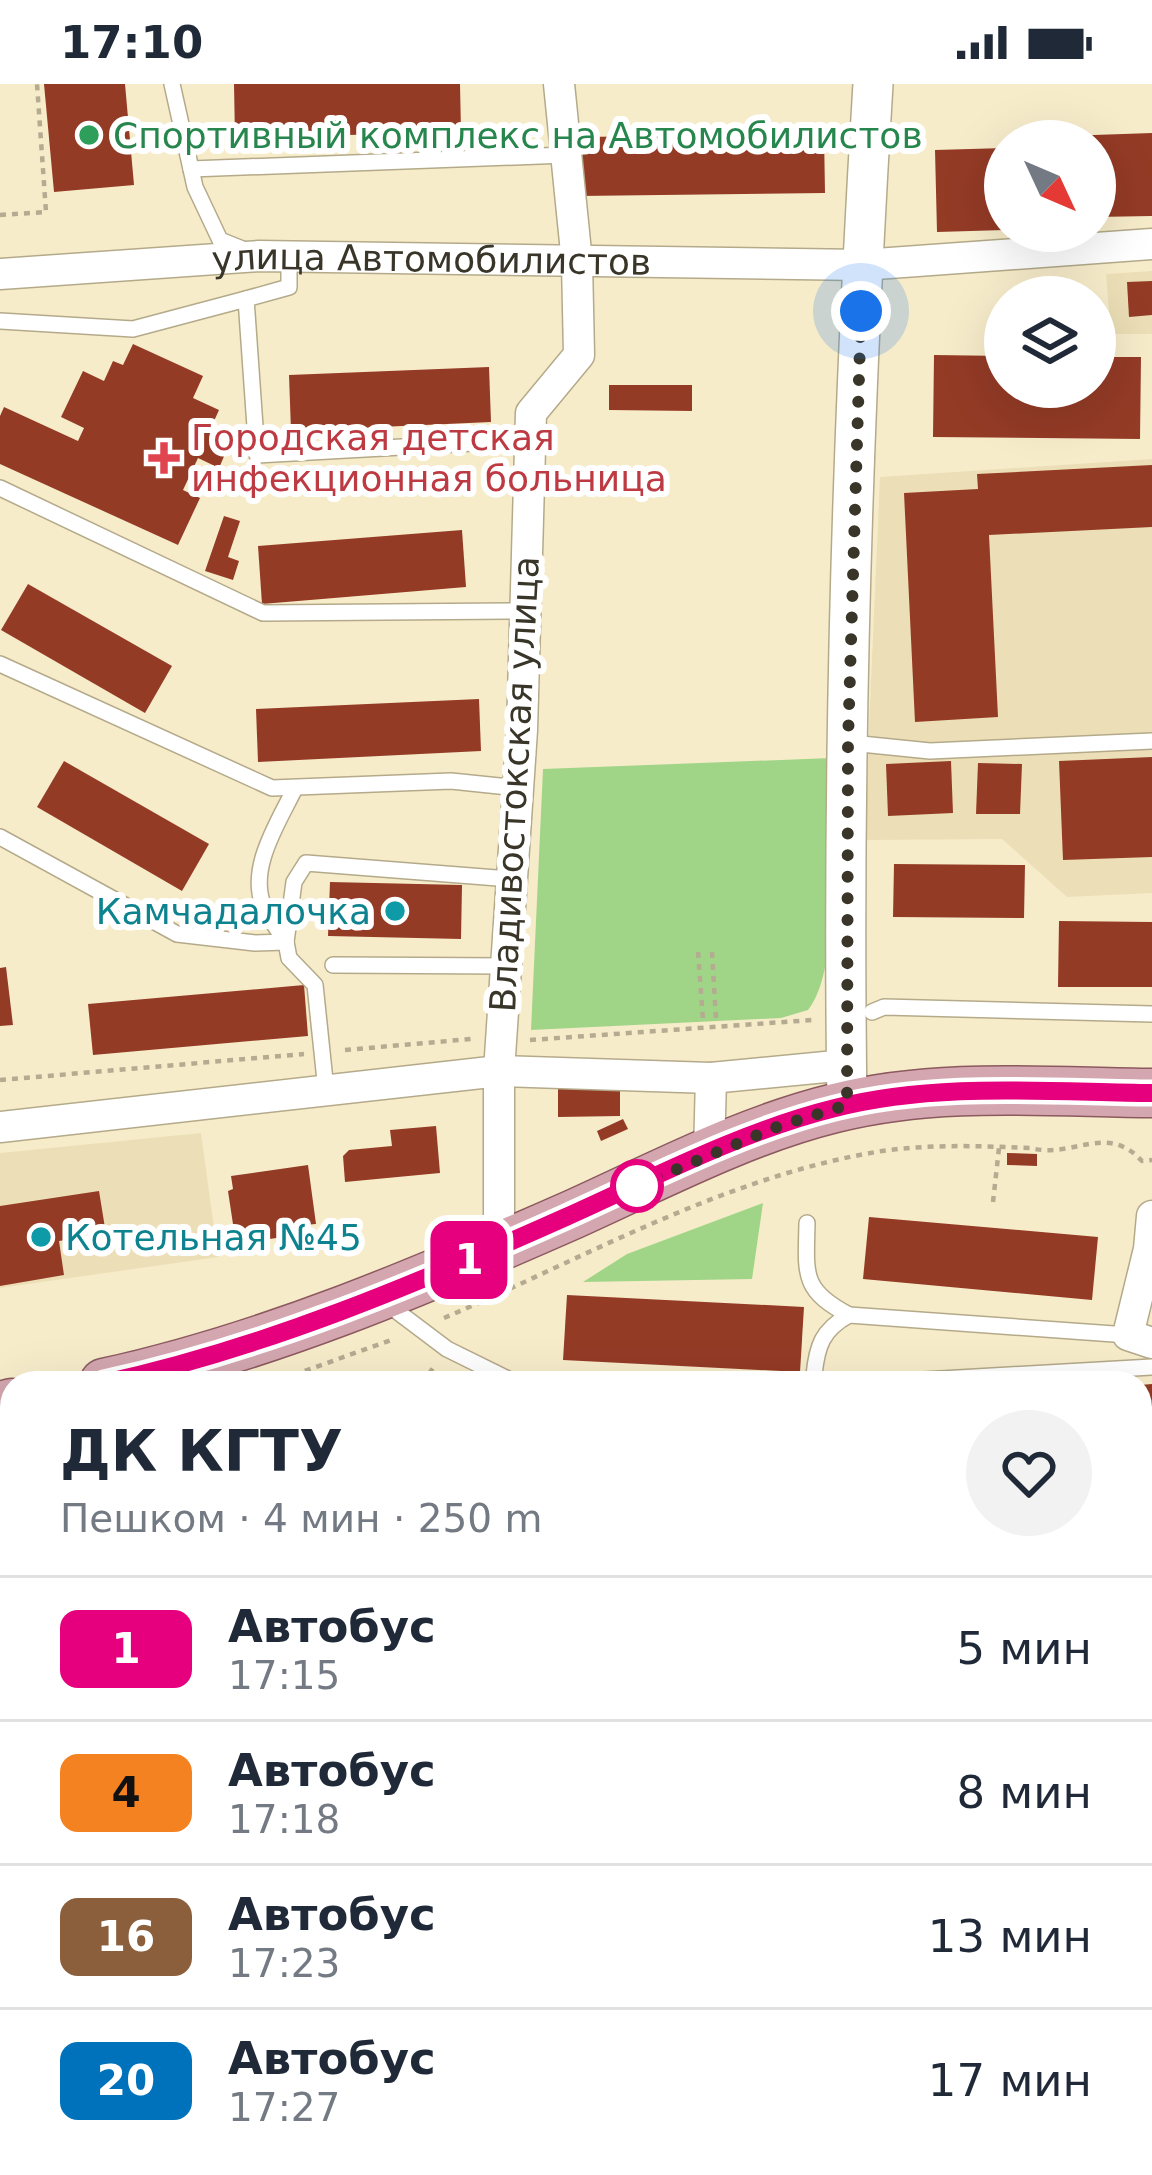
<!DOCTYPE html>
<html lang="ru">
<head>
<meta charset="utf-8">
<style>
	body { margin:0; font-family:"DejaVu Sans",sans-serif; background:#f2f2f3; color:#1f2937; height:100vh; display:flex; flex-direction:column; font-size:45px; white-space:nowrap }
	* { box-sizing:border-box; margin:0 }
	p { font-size:39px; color:#747a83 }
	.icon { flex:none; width:66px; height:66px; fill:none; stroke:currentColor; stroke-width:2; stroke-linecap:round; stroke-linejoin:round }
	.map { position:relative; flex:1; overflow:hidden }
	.sheet { position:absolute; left:0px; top:1287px; width:1152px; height:804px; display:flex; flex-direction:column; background:#fff; border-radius:36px 36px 0 0; box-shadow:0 12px 48px #0002 }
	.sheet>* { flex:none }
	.badge { padding:0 24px; border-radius:18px; font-size:42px; line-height:78px }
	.needle { width:78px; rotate:134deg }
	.buttons { position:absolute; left:984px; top:36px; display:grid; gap:24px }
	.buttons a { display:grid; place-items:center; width:132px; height:132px; border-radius:50%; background:#fff; box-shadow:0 12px 48px #0002; font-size:60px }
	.you { position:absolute; width:60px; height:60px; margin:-30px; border:9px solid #fff; border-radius:50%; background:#1a73e8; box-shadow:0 0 0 18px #1a73e833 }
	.map>.badge { position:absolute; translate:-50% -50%; box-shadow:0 0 0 6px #fff }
	.round { display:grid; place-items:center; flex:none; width:126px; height:126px; border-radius:63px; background:#f2f2f3 }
	.head { display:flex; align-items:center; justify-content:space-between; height:204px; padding:0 60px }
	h1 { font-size:57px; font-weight:800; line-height:90px }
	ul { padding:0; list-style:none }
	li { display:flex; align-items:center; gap:36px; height:144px; padding:0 60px; border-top:3px solid #e0e1e3 }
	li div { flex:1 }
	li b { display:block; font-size:45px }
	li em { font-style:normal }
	li .badge { min-width:132px; font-weight:700; text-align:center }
	.status { display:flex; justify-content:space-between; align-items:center; height:84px; padding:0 60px; background:#fff; direction:ltr }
	.status svg { height:33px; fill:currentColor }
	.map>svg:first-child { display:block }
</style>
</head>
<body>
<div class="status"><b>17:10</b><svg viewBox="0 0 49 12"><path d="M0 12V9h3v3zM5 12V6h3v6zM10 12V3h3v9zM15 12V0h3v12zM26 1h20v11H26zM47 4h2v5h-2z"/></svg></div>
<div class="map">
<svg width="1152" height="2091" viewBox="0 0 1152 2091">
	<rect width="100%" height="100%" fill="#f7ecca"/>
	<!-- built -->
	<g fill="#ecdfb7">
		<path d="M1152,187V250H1111L1106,190Z"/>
		<path d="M1152,375V809L1067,813L1002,755L864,756L880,393Z"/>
		<path d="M201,1049L218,1173L0,1204V1069Z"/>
	</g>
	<!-- green -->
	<g fill="#a0d588">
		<path d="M831,674C832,731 843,883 808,926L781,934L531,946L543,685Z"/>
		<path d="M763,1119L752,1195L583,1198L627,1170Z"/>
	</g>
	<!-- building -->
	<g fill="#943b26">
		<path d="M44,0H125L134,101L54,108Z"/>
		<path d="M234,0H460L461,48L235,54Z"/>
		<path d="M1152,49V132L1095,133V57H1065V52Z"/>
		<path d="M824,50L825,109L579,112V53Z"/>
		<path d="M1005,64V146L937,148L935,66Z"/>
		<path d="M1152,197V231L1129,233L1127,198Z"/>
		<path d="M133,260L203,292L193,314L219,326L210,346L231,356L219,384L198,374L183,406L200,414L178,461L0,380V332L4,323L78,357L84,344L61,333L83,287L104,297L113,277L123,281Z"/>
		<path d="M934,271L1005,272V303H1095V273H1141L1140,355L933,353Z"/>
		<path d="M489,283L491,338L291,347L289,291Z"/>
		<path d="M609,301H692V327L609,326Z"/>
		<path d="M1152,381V443L989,451L998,633L915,638L904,409L978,405L977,390Z"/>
		<path d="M224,432L240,437L228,473L239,477L233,496L205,487Z"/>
		<path d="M462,446L466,503L262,520L258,462Z"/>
		<path d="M28,500L172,582L145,629L1,546Z"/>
		<path d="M479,615L481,667L258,678L256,625Z"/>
		<path d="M1152,673V773L1063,776L1059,677Z"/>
		<path d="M64,677L209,760L182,807L37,723Z"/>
		<path d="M951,677L953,729L888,732L886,680Z"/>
		<path d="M978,679L1022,680L1020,730H976Z"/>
		<path d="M894,780L1025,781L1024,834L893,833Z"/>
		<path d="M330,798L462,801L461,855L328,852Z"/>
		<path d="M1059,837L1152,838V903H1058Z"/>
		<path d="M6,883L13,941L0,942V884Z"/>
		<path d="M304,901L308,952L93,971L88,920Z"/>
		<path d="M558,1005H620V1032L558,1033Z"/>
		<path d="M623,1035L628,1045L601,1057L597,1047Z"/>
		<path d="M436,1042L440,1089L345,1098L343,1072L349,1066L392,1062L390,1046Z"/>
		<path d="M1007,1069L1037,1070V1082L1007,1081Z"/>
		<path d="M308,1081L316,1140L304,1141V1150L236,1160L228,1107L233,1105L231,1092Z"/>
		<path d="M99,1107L106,1150L59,1157L64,1191L0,1202V1122Z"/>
		<path d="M869,1133L1098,1153L1092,1216L863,1195Z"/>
		<path d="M567,1211L804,1223L800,1288L563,1276Z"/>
		<path d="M1152,1300V1357L1140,1358V1301Z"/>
		<path d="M1140,1448L1152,1449V1501L1140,1500Z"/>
		<rect x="1140" y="1617" width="12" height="53"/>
		<path d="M12,1642V1688L0,1689V1643Z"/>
		<path d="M0,1781H12V1837L0,1838Z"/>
		<rect x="1140" y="1784" width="12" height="49"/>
		<path d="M296,2079H604V2082L502,2091H297Z"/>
	</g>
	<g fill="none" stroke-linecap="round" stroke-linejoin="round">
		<!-- service casing -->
		<g stroke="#b4aa8a" stroke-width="18">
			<g id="service">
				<path d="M172,0L195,103L220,156L245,166"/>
				<path d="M191,85L566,71"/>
				<path d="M289,173V203L246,215L257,371L529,356"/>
				<path d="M0,237L133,245L246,215"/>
				<path d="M0,404L263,529L524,527"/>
				<path d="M0,580L272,704L451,697L518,704"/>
				<path d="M851,659L930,667L1152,657"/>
				<path d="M0,753L177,850L255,859L286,858"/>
				<path d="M286,858C279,847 270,836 265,825C246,787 278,739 294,706"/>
				<path d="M333,881L505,882"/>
				<path d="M872,928L884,923L1152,930"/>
				<path d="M326,1006L315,901L289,874L286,858L294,798L306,779L511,795"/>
				<path d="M807,1139C806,1190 801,1206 849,1231L1128,1251"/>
				<path d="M386,1219L447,1265L516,1299"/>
				<path d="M805,1299L814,1291C817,1262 822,1246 849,1231"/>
				<path d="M871,1299L1152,1283"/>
				<path d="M1140,1381H1152"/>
				<path d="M0,1500H12"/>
				<path d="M1140,1552L1152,1553"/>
				<path d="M0,1607L12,1606"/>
				<path d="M1140,1706L1152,1703"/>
				<path d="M1140,1863H1152"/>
			</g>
		</g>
		<!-- minor casing -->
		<g stroke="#b4aa8a" stroke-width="33">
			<g id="minor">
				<path id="s1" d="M0,190L259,172L862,181L1152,160"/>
				<path d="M0,1043L499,987L711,994L846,981"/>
				<path d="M709,1070L711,994"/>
				<path d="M1152,1132L1149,1165L1128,1251L1152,1259"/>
				<path d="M499,1163V987L522,646L531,329L579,271L577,178L559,0"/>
				<path d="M1140,1942L1152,1936"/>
				<path d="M1140,1987L1152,2005"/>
			</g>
		</g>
		<!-- tertiary casing -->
		<g stroke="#b4aa8a" stroke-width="42">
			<path id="tertiary" d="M847,1021C842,681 852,339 873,0"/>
		</g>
		<!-- primary casing -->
		<g stroke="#8c595f" stroke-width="51">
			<g id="primary">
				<path d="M104,1299C268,1263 422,1197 574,1130C658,1092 745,1046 835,1024C937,998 1048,1008 1152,1009"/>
				<path d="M0,1322L12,1319"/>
			</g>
		</g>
		<!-- path -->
		<g stroke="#b4ab91" stroke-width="4.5" stroke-dasharray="6 6" stroke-linecap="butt">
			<path d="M0,131L46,128L37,0"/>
			<path d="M698,868L703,936"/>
			<path d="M712,868L716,935"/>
			<path d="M530,956L812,936"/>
			<path d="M345,966L471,955"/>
			<path d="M0,996L304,970"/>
			<path d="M993,1118L999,1064"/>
			<path d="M444,1234C587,1173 726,1092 882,1067C931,1060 980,1062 1030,1064C1074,1075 1106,1038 1142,1077L1152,1076"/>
			<path d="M271,1299L394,1255"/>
			<path d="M422,1299L433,1284"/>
			<path d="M0,1365L12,1362"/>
		</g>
		<!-- service -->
		<use href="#service" stroke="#fff" stroke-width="15"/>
		<!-- minor -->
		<use href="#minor" stroke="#fff" stroke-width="30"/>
		<!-- tertiary -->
		<use href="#tertiary" stroke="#fff" stroke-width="39"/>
		<!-- primary -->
		<use href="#primary" stroke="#d4a7b0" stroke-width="48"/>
	</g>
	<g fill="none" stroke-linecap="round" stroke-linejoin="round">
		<!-- line casing -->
		<g stroke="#fff" stroke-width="27">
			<path id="line" d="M104,1299C265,1264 416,1200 566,1133C653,1094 742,1047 835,1024C936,998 1048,1008 1152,1009"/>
		</g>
		<!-- line -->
		<use href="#line" stroke="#e6007e" stroke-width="18"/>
		<!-- walk -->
		<path stroke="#393528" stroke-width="12" stroke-dasharray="0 21.6" d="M637,1102L779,1042L847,1021L848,658L861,227"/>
	</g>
	<!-- markers -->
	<circle fill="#2e9e5b" stroke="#fff" stroke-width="4.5" cx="89" cy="51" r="12"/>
	<path fill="#e0444e" stroke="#fff" stroke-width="4.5" d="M158 356h12v12h12v12h-12v12h-12v-12h-12v-12h12z"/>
	<g fill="#0f9aa8" stroke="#fff" stroke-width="4.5">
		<circle cx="395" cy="827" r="12"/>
		<circle cx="41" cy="1153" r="12"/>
	</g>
	<circle fill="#fff" stroke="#e6007e" stroke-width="6" cx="637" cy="1102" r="24"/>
	<g text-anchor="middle" stroke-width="12" stroke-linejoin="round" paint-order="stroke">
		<!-- leisure labels -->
		<g font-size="36" fill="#27864d" stroke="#fff" text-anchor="start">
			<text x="113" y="64">Спортивный комплекс на Автомобилистов</text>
		</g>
		<!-- street labels -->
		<g font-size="36" fill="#393528" stroke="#fff">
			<text dy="13" stroke="none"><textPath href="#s1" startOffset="432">улица Автомобилистов</textPath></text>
			<text transform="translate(514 700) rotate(-87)" y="13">Владивостокская улица</text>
		</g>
		<!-- health labels -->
		<g font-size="36" fill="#be3a42" stroke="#fff" text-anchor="start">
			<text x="191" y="366">Городская детская<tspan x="191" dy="41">инфекционная больница</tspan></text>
		</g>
		<!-- culture labels -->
		<g font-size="36" fill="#0d838f" stroke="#fff" text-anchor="end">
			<text x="371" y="840">Камчадалочка</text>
			<text x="65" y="1166" text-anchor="start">Котельная №45</text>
		</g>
	</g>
</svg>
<div class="buttons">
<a><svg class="needle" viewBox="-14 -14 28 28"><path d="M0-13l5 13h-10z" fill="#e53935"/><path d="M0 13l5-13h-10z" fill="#747a83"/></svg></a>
<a><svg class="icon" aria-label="layers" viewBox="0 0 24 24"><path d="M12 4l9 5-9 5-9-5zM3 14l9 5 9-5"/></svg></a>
</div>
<div class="you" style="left:861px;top:227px"></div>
<b class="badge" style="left:469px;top:1176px;background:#e6007e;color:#fff">1</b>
<section class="sheet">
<div class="head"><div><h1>ДК КГТУ</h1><p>Пешком · 4 мин · 250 m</p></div><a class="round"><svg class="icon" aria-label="heart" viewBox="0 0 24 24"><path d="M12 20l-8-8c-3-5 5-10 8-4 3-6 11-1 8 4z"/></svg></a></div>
<ul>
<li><span class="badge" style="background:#e6007e;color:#fff">1</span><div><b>Автобус</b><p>17:15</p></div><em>5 мин</em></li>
<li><span class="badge" style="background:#f58220;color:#111">4</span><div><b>Автобус</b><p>17:18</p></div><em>8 мин</em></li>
<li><span class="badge" style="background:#8b5e3c;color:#fff">16</span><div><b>Автобус</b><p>17:23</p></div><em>13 мин</em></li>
<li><span class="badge" style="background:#0072bc;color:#fff">20</span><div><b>Автобус</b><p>17:27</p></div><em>17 мин</em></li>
</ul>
</section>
</div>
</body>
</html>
